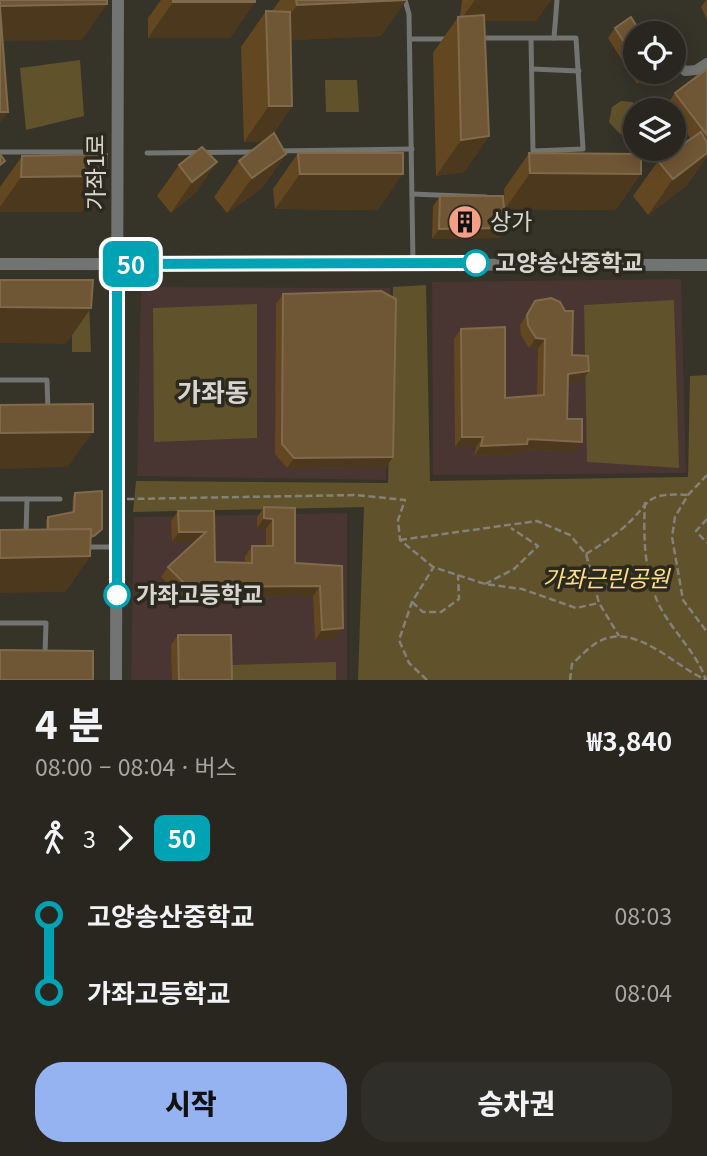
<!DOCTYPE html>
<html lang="ko">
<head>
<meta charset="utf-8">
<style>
	body { margin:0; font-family:Georgia,"Noto Sans KR",serif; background:#302e28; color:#f1f3f6; height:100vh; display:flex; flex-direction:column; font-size:26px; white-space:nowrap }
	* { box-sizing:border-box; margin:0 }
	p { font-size:23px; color:#a5a5a4 }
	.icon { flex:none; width:38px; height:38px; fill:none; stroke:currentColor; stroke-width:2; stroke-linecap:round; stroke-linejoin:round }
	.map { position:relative; height:680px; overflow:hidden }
	.panel { display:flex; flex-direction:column; background:#28261f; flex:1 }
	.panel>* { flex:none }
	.badge { padding:0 14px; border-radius:10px; font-size:24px; line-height:46px }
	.controls { position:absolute; left:623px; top:21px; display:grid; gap:14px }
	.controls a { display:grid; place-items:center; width:63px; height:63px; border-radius:50%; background:#28261f; box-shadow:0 4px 18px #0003,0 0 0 2px #44433d; font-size:35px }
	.map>.badge { position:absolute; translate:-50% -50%; box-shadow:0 0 0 4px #fff }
	.legs { display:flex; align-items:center; gap:10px; height:77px; padding:0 35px; font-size:23px }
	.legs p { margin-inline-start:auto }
	.overview { display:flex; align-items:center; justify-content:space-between; height:119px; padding:0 35px }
	h1 { font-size:38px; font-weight:800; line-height:52px }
	.button { display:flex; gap:14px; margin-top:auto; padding:14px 35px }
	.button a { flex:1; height:80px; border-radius:28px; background:#95b2f1; color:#111; font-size:28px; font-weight:800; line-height:80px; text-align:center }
	.button a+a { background:#302e28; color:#f1f3f6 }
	ul { padding:0 35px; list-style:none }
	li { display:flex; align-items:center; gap:24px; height:77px; font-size:26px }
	li i { display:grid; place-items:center; width:10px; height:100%; margin:0 9px; background:currentColor }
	li i::after { content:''; width:18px; height:18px; margin:-9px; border:5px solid; border-radius:50%; background:#28261f }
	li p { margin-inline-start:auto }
	li:first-child i { background:linear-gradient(#0000 50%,currentColor 0) }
	li:last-child i { background:linear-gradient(currentColor 50%,#0000 0) }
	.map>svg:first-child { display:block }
</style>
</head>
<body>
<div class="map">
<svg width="707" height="680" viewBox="0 0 707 680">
	<rect width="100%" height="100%" fill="#363329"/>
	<!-- education -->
	<g fill="#493531">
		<path d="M681,279L686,473L433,475L432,282Z"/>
		<path d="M141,287L390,288L386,480L137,476Z"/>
		<path d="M347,513V680H131L134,517Z"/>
	</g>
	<!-- green -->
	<g fill="#60522b">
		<path d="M80,60L84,116L26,130L20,68Z"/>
		<path d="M325,80H357L359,112H326Z"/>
		<path d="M621,101L632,102L640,110H635V131L620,134L609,122L612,107Z"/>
		<path d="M426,285L430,481L688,477L690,376L707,375V680H358L364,507L133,512L136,481L388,483L393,287Z"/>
		<path d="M674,300L679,468L587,462L584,305Z"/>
		<path d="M89,301L91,352H72V302Z"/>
		<path d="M257,304V438L154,442L153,308Z"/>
		<path d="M336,662V680H232V665Z"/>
	</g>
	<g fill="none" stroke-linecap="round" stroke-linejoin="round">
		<!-- path -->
		<g stroke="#838179" stroke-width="2.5" stroke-dasharray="7 3.5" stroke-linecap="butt">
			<path d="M707,475L688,495L675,517L672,537L683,600L707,632"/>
			<path d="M127,499L356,495L405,500L398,520L400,540L433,567L485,584L522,589L576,608L599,603"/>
			<path d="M645,502C643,539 644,584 666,617C680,639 697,655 706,680"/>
			<path d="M707,519L696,531L707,543"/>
			<path d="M400,540L537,521L570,535L586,554L599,603L619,636"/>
			<path d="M586,554C599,546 611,538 623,528C652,503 642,492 688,495"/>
			<path d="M485,584L514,569L538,546L511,528"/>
			<path d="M412,602L423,612H441L459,599L458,575"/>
			<path d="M427,680L409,663L399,640L412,602L433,568"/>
			<path d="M570,680L572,664C580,657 589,647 598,642C635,621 674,666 706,680"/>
		</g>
		<!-- service -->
		<g stroke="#717470" stroke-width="5">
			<path d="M405,0L409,14L413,263"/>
			<path d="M480,38H576L583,149L533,151L531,38"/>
			<path d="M554,38L557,0"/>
			<path d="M410,39H449"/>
			<path d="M532,69L579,71"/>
			<path d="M278,151L412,149"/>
			<path d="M0,152H88"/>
			<path d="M147,153L258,152"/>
			<path d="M412,194L486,197"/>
			<path d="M0,380H47L48,410"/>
			<path d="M0,499H60"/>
			<path d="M26,534L27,499"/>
			<path d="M84,547H116"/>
			<path d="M0,623H46L45,654"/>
		</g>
		<!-- minor -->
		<path stroke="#717470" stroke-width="10" d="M676,62L685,71L696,70L707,63"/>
		<!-- tertiary -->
		<g stroke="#717470" stroke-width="12">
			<path d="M0,264L707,265"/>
			<path d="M116,680L118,0"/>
		</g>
	</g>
	<!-- wall -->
	<g fill="#634721">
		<path d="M161,0H255L230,38H148V18Z"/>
		<path d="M280,0H406L381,36L290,40L292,106L273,134L286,154L261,189L227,213L214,197L239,161L263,142H244L241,47L266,11H272Z"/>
		<path d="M462,0H551L536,21H484L489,136L464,172L436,176L433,53L458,17H460Z"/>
		<path d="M706,0H707V20L701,7Z"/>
		<path d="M615,28L635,33V72H655L637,84L608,38Z"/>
		<path d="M707,69V158H706L686,186L648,215L633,196L658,161L691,139L674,116V110H669L666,106L675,93Z"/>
		<path d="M298,153L378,210L275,209L273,189Z"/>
		<path d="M529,153L616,210L505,209L504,189Z"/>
		<path d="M22,156L106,176L81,212H0V187Z"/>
		<path d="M217,162L195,193L171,213L157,196L179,165Z"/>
		<path d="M440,196L506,228L499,238L432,239L433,206Z"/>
		<path d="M283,294L393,457L386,467L287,468L275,454L276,304Z"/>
		<path d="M535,301L572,355L582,381L568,383L567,419L582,442L575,452L523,449L520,454L474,456L476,447H455L454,339L461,329L505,398L537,395L538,349L529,348L521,335L520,325Z"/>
		<path d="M75,493L100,532L91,539L90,556L65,592L46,530V520L48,517L72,513L73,496Z"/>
		<path d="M264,507L295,508V563L342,566L336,638L315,640L313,596L181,597L161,577L168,567L195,542H172L171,521L178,511L215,562L245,563V556L252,546H266V529L257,528V517Z"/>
		<path d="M178,635L232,680H172L171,645Z"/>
	</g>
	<!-- shaded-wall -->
	<g fill="#4c381c">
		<path d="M475,0H551L536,21H460Z"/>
		<path d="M406,1L381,36L272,41L297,5Z"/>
		<path d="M173,2H255L230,38H148Z"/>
		<path d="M107,4L82,40L0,41V6Z"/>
		<path d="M647,72H655L637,84L644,74Z"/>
		<path d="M269,106H292L267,142H244Z"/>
		<path d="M0,112H8L0,123Z"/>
		<path d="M489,136L464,172L436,176L461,140Z"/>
		<path d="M707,153V158H706L686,186L648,215L673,179Z"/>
		<path d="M286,154L261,189L227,213L252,178Z"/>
		<path d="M217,162L195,193L171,213L192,182Z"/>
		<path d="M530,173L641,174L616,210L505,209Z"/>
		<path d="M300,174H403L378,210L275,209Z"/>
		<path d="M106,176L81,212H0V207L21,177Z"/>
		<path d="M506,228L499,238L432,239L439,229Z"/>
		<path d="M0,307L91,308L66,344L0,343Z"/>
		<path d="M536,338L545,339L538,349L529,348Z"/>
		<path d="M589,371L582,381L561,384L568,374Z"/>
		<path d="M93,432L68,467L0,469V433Z"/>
		<path d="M462,437H483L476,447H455Z"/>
		<path d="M528,439L582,442L575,452L523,449L520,454L474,456L481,446Z"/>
		<path d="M393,457L386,467L287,468L294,458Z"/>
		<path d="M264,518L273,519L266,529L257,528Z"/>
		<path d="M179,532H206L199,542H172Z"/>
		<path d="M90,556L65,592L0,593V558Z"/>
		<path d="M320,586L313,596L181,597L188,587Z"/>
		<path d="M343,628L336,638L315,640L322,630Z"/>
	</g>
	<!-- building -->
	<g fill="#6f5634" stroke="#806a4c" stroke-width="2">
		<path d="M0,0H107V4L0,6Z"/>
		<rect x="173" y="0" width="82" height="2"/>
		<path d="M296,0H406L297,5Z"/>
		<path d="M0,7L8,112H0Z"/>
		<path d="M266,11L290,12L292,106H269Z"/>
		<path d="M484,15L489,136L461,140L458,17Z"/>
		<path d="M631,17L641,33H635V59L615,28Z"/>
		<path d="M707,69V135L675,93Z"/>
		<path d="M701,132L707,143V153L673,179L658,161Z"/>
		<path d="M274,133L286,154L252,178L239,161Z"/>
		<path d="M202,147L217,162L192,182L179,165Z"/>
		<path d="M298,153H403V174H300Z"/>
		<path d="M529,153L641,154V174L530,173Z"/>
		<path d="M0,154L5,161L0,165Z"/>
		<path d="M107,154L106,176L21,177L22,156Z"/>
		<path d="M440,196H503L506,228L439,229Z"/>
		<path d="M0,280H93L91,308L0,307Z"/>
		<path d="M381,291L396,299L393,457L294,458L282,444L283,294Z"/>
		<path d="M551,298L560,302L565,311H573L572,355L588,356L589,371L568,374L567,419H582V442L528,439L527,444L481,446L483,437H462L461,329L505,327V398L544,395L545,339L536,338L528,325L527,315L535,301Z"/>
		<path d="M93,404V432L0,433V405Z"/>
		<path d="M102,491V529L94,536H91V529L48,530V517L74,512L75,493Z"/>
		<path d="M264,507L295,508V563L342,566L343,628L322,630L320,586L188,587L168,567L206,532H179L178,511H214L215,562L252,563V546H273V519L264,518Z"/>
		<path d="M91,529L90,556L0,558V530Z"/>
		<path d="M178,635H231L232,680H179Z"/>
		<path d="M0,650L93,651V680H0Z"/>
	</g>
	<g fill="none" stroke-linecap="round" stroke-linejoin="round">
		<!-- line-1 casing -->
		<g stroke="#fff" stroke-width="16">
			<path id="line-1" d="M117,595V264L476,263"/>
		</g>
		<!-- line-1 -->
		<use href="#line-1" stroke="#00a3b4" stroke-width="10"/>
	</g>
	<!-- icons -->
	<defs>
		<g id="building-disc" transform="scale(1.75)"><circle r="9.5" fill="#f49f86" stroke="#2c291f"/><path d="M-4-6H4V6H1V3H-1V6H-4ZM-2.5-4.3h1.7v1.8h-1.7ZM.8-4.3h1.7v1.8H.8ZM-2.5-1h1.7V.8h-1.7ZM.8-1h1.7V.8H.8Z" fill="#111"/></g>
	</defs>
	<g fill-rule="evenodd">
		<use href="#building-disc" x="465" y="222"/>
	</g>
	<!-- markers -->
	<g fill="#fff" stroke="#00a3b4" stroke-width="3.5">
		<circle cx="476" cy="263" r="12"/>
		<circle cx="117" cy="595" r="12"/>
	</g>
	<g text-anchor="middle" stroke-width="7" stroke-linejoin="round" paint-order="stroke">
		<!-- street labels -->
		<g font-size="23" fill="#d7d5cf" stroke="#2c291f">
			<text transform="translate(96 172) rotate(-90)" y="8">가좌1로</text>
		</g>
		<!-- poi labels -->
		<g font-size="23" fill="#d7d5cf" stroke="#2c291f" text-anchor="start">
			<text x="490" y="230">상가</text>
		</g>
		<!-- stop labels -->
		<g font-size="23" font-weight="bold" fill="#d7d5cf" stroke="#2c291f" text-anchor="start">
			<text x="495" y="271">고양송산중학교</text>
			<text x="136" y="603">가좌고등학교</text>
		</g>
		<!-- park labels -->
		<g font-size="23" font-style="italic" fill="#ffde84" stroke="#2c291f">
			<text x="606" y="587">가좌근린공원</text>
		</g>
		<!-- quarter labels -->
		<g font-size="26" font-weight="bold" fill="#d7d5cf" stroke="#2c291f">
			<text x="213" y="402">가좌동</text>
		</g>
	</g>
</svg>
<div class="controls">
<a><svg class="icon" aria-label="locate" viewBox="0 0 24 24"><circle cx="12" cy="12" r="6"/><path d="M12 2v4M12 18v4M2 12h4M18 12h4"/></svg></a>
<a><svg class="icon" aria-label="layers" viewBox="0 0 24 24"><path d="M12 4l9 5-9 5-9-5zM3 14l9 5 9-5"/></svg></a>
</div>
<b class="badge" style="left:131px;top:264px;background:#00a3b4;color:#fff">50</b>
</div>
<section class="panel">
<div class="overview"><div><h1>4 분</h1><p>08:00 – 08:04 · 버스</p></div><b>₩3,840</b></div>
<div class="legs"><svg class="icon" aria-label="walk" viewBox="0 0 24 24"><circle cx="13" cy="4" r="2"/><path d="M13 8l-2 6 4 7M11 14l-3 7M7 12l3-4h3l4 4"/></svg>3<svg class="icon" aria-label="forward" viewBox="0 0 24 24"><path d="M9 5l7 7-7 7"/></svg><b class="badge" style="background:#00a3b4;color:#fff">50</b></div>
<ul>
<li><i style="color:#00a3b4"></i><b>고양송산중학교</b><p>08:03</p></li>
<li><i style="color:#00a3b4"></i><b>가좌고등학교</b><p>08:04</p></li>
</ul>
<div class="button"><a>시작</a><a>승차권</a></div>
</section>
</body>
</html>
